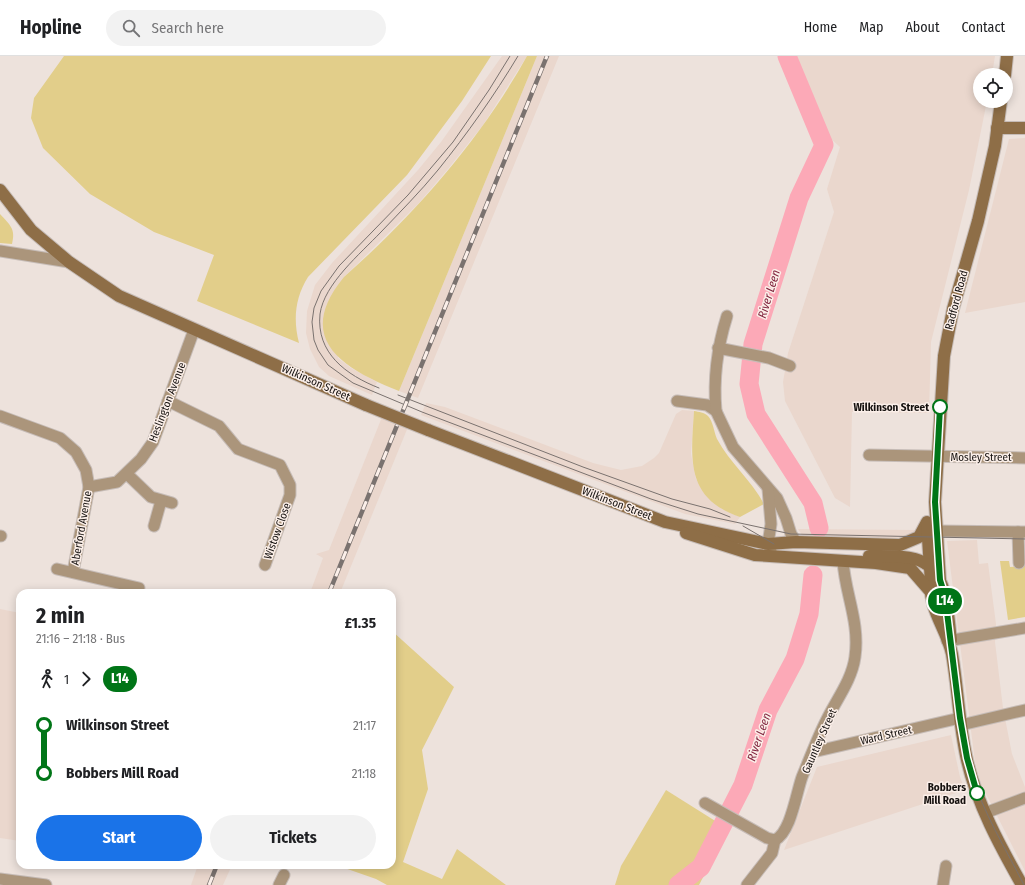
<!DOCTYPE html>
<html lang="en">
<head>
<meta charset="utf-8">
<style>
	body { margin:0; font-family:"Fira Sans Condensed",sans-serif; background:#f2f2f2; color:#202124; height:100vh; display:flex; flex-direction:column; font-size:15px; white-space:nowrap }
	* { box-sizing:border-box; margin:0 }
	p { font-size:13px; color:#757577 }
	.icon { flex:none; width:22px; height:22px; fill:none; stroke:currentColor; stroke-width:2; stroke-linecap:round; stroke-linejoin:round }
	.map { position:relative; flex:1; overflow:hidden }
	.panel { position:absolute; left:16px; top:533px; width:380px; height:280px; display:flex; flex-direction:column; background:#fff; border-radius:12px; box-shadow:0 2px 10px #0003 }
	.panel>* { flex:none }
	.badge { padding:0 8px; border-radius:13px; font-size:14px; line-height:26px }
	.fabs { position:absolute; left:973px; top:12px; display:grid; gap:8px }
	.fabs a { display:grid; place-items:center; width:40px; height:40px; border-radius:50%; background:#fff; box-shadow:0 2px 10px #0003; font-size:20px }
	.map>.badge { position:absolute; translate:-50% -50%; box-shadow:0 0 0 2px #fff }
	.legs { display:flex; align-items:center; gap:6px; height:44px; padding:0 20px; font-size:13px }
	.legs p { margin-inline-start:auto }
	.summary { display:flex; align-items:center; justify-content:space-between; height:68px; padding:0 20px }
	h1 { font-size:22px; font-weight:700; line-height:30px }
	.button { display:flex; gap:8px; margin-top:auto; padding:8px 20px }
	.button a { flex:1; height:46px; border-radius:24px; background:#1a73e8; color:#fff; font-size:16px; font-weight:700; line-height:46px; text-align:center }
	.button a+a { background:#f2f2f2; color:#202124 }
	ul { padding:0 20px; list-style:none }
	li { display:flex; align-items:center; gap:14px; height:48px; font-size:15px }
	li i { display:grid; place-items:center; width:6px; height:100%; margin:0 5px; background:currentColor }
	li i::after { content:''; width:10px; height:10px; margin:-5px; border:3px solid; border-radius:50%; background:#fff }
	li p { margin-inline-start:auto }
	li:first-child i { background:linear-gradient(#0000 50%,currentColor 0) }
	li:last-child i { background:linear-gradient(currentColor 50%,#0000 0) }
	header { display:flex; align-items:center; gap:24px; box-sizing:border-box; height:56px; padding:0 20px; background:#fff; border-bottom:1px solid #e0e0e0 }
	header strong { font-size:19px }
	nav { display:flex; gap:22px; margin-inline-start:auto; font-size:14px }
	.search { width:280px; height:36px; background:#f2f2f2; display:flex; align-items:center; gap:10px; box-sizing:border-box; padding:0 14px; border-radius:22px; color:#757577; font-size:15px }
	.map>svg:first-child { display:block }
</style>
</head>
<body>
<header>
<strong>Hopline</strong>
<div class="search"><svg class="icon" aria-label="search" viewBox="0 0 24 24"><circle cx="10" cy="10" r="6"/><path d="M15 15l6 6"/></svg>Search here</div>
<nav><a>Home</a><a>Map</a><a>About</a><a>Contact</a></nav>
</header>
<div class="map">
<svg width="1025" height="829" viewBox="0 0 1025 829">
	<rect width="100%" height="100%" fill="#ede2dc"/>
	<!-- built -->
	<g fill="#ead7cd">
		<path d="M502,0H527L483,69L448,113L418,148L344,221L338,302L351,312L377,326L372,339L329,320L319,311L310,293L306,277L307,255L315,229L332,207L418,114L441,86Z"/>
		<path d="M537,0H559L418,342L399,335Z"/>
		<path d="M796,0H995L992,19H980V45H987L969,134L931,286L929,357L852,356L850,451L835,442L785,345L783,326L788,297L834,156L827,133L840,91L829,81Z"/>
		<path d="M1025,82V246L965,257L1009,83Z"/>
		<path d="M426,347L445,351L593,407L621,414L642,410L654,402L659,397L676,358L682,354L694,355L691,398L696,423L706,439L722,453L740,461L735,468L685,458L421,359Z"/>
		<path d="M382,361L408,371L340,537H310L323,502L316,498L329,494Z"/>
		<path d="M798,473L920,474L912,483L804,482Z"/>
		<path d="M977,484L979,508L988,507L996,568L995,586L1003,652L1012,698L1025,731V815L981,728L975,706L947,485Z"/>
		<path d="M0,553L20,557V785L0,782Z"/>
		<path d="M951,679L960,721L965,734L784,794L817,711Z"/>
		<path d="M198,809H232L223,829H191Z"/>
	</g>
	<!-- green -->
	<g fill="#e2ce8a">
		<path d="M64,0H491L462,45L407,119L308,221C295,242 293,263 299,287L197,245L214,199L154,176L90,138L43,92L31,62L34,42Z"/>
		<path d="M527,0H537L399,335C343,313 293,283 344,221C415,158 481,83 527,0Z"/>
		<path d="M0,158C10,169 16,173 12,188L0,187Z"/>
		<path d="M694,355C699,356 704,356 708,360C713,365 714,376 717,383C730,407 751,424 764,448L740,461C685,442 691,403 694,355Z"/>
		<path d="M1000,505H1009L1010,511L1025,510V561L1008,564Z"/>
		<path d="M392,575L454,631L422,694L428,733L403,806L442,823L457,793L506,829H387L376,823L336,809H392Z"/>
		<path d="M666,734L728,773L699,829H615L621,810Z"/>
	</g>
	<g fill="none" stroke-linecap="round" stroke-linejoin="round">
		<!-- river -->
		<g stroke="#fca9b7" stroke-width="19">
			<path d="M787,0L824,89L799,142L753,288L749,328L756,358L813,447L819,472"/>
			<path d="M678,829L701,811L743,729L768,654L795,603L809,558L813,519"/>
		</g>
		<!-- street casing -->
		<g stroke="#c6bcb7" stroke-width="13">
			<g id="street">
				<path d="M0,195L69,206"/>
				<path d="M718,292L769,302L790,310"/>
				<path d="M168,345L219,370L238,393L280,409L290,429V439L265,509"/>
				<path d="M677,345L707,349L716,355L733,391L777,442L786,462L791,478L796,486"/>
				<path d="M716,355C713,321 717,292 727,260"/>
				<path d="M0,360L60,382L76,396L86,414L89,431L73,516"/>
				<path d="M869,399L1025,402"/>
				<path d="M127,418L151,441L172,447"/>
				<path d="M89,431L117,426L141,403L153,386L194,274"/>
				<path d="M768,433L771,468L768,488L771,495"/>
				<path d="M154,470L161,445"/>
				<path d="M938,475L1025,476"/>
				<path d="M1018,476L1019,507"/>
				<path d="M0,480H1"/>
				<path d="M57,513L139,532"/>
				<path d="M947,585L1025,572"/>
				<path d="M961,669L1025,654"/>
				<path d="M813,696L960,662"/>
				<path d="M705,747L767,782L775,784C791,776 796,738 802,721C810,702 817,683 826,665C836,644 852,624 855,601C860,566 845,538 843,505"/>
				<path d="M985,757L1025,742"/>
				<path d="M0,823L46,829"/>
				<path d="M279,829L284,819"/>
				<path d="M747,829L772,797L775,784"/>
				<path d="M943,829L946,810"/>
			</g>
		</g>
		<!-- secondary casing -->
		<g stroke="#c6bcb7" stroke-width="14">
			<g id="secondary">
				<path d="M1005,19L1007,0"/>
				<path d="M997,72H1025"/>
				<path d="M0,134L31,174L69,206L119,240L366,349"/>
				<path d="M428,374L665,466L768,488L796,486L900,489L919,481L927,466"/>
				<path d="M927,468L931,526C928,553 947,573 952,598C958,633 959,669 967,704C977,748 1000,790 1022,829"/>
				<path d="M686,477L755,499L876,507L910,512L930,535"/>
				<path d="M869,500C884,500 900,499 915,503C949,512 947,556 951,584"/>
				<path d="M940,524L935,446L944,300L953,253L978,165L995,90L1001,45"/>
			</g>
		</g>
		<!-- street -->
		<use href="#street" stroke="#ab957b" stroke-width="11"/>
		<!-- secondary -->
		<use href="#secondary" stroke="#8e6e47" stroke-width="12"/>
		<!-- tram -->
		<g stroke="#7a726f" stroke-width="1">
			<path d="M510,0L489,34L453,86L408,139L339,210L321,235L314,252L312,266L314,284L318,294L328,309L353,327L422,356L651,443L698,458L791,478L1025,483"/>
			<path d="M379,332C346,319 316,297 320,258C324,228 360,198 381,176C400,156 420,136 438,114C467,78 494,40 518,0"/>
			<path d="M398,339L583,411L672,443L710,453L730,461"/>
			<path d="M743,470L774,488"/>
			<path d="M951,597C958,637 960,680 972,718C983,757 1006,793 1024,829"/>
		</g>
		<!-- rail casing -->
		<g stroke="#7a726f" stroke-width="4.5">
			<g id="rail">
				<path d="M329,537L547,0"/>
				<path d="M209,829L217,809"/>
			</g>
		</g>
		<!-- rail -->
		<use href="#rail" stroke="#fbefe9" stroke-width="3" stroke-dasharray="9" stroke-linecap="butt"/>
		<!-- secondary-bridge casing -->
		<g stroke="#c6bcb7" stroke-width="14" stroke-linecap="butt">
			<path id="secondary-bridge" d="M366,349L428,374"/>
		</g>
		<!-- secondary-bridge -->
		<use href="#secondary-bridge" stroke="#8e6e47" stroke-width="12"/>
	</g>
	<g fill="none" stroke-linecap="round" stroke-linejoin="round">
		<!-- line-1 casing -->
		<g stroke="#fff" stroke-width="9">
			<path id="line-1" d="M940,351L935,446L940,524L945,540L960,662L967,702L977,737"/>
		</g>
		<!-- line-1 -->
		<use href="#line-1" stroke="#007517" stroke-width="6"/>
	</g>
	<!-- markers -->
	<g fill="#fff" stroke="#007517" stroke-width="2">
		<circle cx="940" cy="351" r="7"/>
		<circle cx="977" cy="737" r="7"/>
	</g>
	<g text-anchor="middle" stroke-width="3" stroke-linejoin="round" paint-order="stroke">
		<!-- street labels -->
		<g font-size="11" fill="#15110f" stroke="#fbefe9">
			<text transform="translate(956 244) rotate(-75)" y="4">Radford Road</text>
			<text transform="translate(316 326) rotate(24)" y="4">Wilkinson Street</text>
			<text transform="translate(167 346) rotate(-69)" y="4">Heslington Avenue</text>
			<text x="981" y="405">Mosley Street</text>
			<text transform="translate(617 447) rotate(21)" y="4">Wilkinson Street</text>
			<text transform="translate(81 472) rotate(-80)" y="4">Aberford Avenue</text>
			<text transform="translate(277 475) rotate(-70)" y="4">Wistow Close</text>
			<text transform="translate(886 679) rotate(-13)" y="4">Ward Street</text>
			<text transform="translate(819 685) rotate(-66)" y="4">Gauntley Street</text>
		</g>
		<!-- stop labels -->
		<g font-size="11" font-weight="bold" fill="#15110f" stroke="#fbefe9" text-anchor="end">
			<text x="929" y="355">Wilkinson Street</text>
			<text x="966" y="735">Bobbers<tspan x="966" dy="13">Mill Road</tspan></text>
		</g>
		<!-- water labels -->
		<g font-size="12" font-style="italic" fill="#7e1f3a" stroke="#fbefe9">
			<text transform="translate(769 238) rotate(-73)" y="4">River Leen</text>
			<text transform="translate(759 681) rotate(-71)" y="4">River Leen</text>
		</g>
	</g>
</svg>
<div class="fabs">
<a><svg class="icon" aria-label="locate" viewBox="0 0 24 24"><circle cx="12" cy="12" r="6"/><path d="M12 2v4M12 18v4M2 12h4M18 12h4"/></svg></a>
</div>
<b class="badge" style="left:945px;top:545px;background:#007517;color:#fff">L14</b>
<section class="panel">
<div class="summary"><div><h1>2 min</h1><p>21:16 – 21:18 · Bus</p></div><b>£1.35</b></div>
<div class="legs"><svg class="icon" aria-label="walk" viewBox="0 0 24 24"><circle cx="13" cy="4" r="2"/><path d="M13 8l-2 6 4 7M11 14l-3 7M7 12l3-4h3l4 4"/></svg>1<svg class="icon" aria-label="forward" viewBox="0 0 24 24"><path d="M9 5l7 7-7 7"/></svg><b class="badge" style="background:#007517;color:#fff">L14</b></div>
<ul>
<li><i style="color:#007517"></i><b>Wilkinson Street</b><p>21:17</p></li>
<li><i style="color:#007517"></i><b>Bobbers Mill Road</b><p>21:18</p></li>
</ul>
<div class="button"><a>Start</a><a>Tickets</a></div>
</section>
</div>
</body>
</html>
